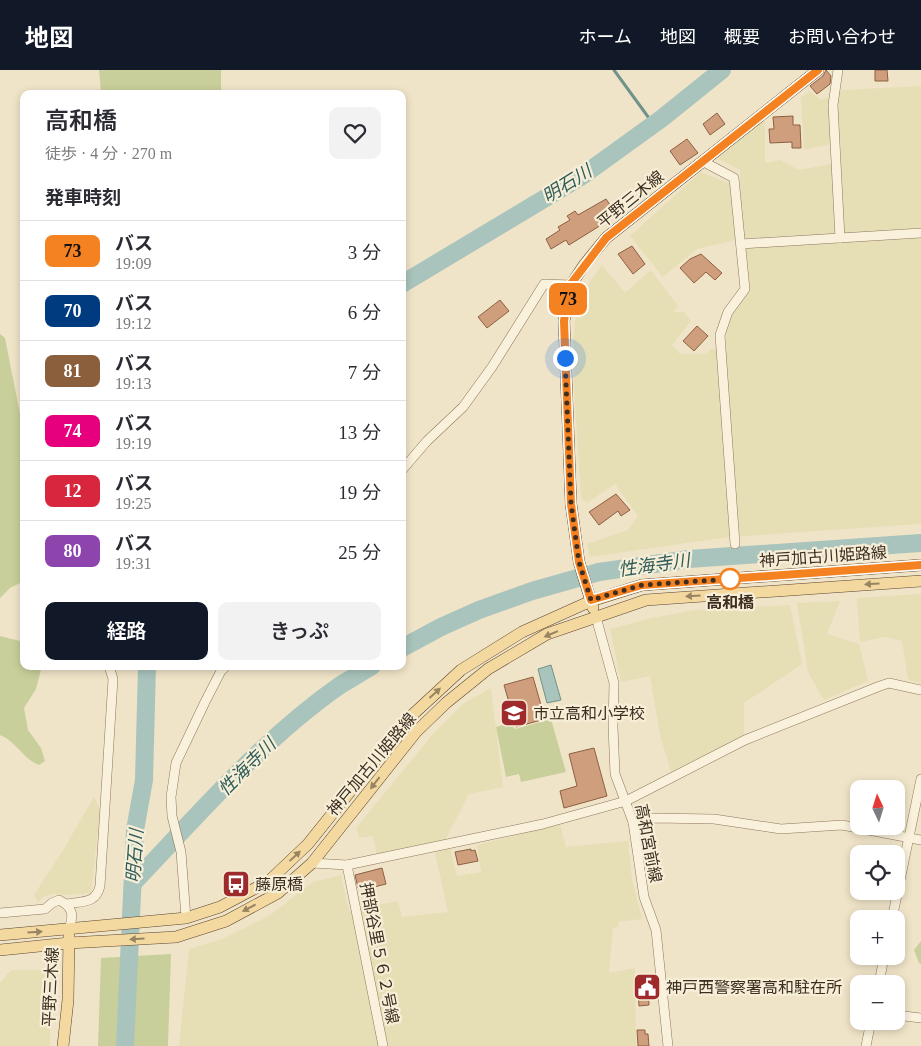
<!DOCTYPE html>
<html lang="ja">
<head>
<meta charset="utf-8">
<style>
	body { margin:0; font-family:"Times New Roman","Noto Sans JP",serif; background:#f2f2f3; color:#2b2b33; height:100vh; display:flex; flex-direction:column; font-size:19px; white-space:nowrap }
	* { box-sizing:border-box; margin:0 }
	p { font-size:16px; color:#7c7c81 }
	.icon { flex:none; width:28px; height:28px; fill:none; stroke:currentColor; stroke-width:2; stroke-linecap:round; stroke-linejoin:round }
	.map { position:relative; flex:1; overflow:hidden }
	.sheet { position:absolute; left:20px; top:20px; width:386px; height:580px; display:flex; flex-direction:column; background:#fff; border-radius:10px; box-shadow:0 2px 8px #0003 }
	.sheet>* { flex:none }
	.badge { padding:0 10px; border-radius:8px; font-size:18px; line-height:32px }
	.needle { width:32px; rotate:356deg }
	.fabs { position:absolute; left:850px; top:710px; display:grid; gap:10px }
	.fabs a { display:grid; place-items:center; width:55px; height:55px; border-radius:10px; background:#fff; box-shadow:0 2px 8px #0003; font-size:25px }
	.you { position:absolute; width:25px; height:25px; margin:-12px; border:4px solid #fff; border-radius:50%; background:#1a73e8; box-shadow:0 0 0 8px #1a73e833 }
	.map>.badge { position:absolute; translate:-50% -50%; box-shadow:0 0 0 2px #fff }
	h2 { padding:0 25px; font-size:19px; line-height:45px }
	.round { display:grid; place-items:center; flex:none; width:52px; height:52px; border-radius:10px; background:#f2f2f3 }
	.headline { display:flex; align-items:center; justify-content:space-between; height:85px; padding:0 25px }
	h1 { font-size:24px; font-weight:600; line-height:38px }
	.cta { display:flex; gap:10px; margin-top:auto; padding:10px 25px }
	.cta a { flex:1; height:58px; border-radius:10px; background:#111827; color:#fff; font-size:20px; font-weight:600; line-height:58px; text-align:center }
	.cta a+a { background:#f2f2f3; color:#2b2b33 }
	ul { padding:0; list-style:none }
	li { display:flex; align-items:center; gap:15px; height:60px; padding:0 25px; border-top:1px solid #e1e1e2 }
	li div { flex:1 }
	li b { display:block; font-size:19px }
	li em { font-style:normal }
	li .badge { min-width:55px; font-weight:700; text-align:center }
	header { display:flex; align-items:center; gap:30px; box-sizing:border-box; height:70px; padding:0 25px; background:#111827; color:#fff }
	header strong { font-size:24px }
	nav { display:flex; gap:28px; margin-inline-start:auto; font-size:18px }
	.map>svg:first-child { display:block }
</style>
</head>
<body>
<header>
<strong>地図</strong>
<nav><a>ホーム</a><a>地図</a><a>概要</a><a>お問い合わせ</a></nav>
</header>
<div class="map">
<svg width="921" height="976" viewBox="0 0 921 976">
	<rect width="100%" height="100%" fill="#f0e4c8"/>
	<!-- farmland -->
	<g fill="#e6deb5">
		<path d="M921,16V454L729,467L590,487L587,474L628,460L638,446L615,414L587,433L581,428L572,285L575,251L585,219L602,195L625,223L651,200L678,236L673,242H684L691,251L672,275L680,284H706L711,279L726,278V263L734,242L750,221L745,168L697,179L663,207L630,166L701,102L728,113L740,115V100L716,88L765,49V93L780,90L799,100L841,92V73L804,79L801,28L810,21L821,30L843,20Z"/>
		<path d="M921,524V613L908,610L902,571L885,567L860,572L857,528Z"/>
		<path d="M840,531L827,564L859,574L868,611L824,630L808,602L797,533Z"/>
		<path d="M790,535L802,594L744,633V666L671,702L660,665L650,606L621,612L610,559L652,548L695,540Z"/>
		<path d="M491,618L503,717L469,724L445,770L377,785L373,766L359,768L356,758L434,663L463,634Z"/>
		<path d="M94,727L100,740L91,823L70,825L54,824L45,826L38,832L34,825L62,782Z"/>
		<path d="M560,754L566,777L628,771L632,810L642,849L618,852L619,857L613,858L609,903L635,898L636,976H179L189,879L222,869L269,846L313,812L341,805L349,841L398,831L402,847L448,842L435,782L450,778L457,806L481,802L477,775Z"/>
		<path d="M11,900H51L50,976H0V913Z"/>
	</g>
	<!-- green -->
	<g fill="#c9cf9b">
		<path d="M99,0H221V24H97L101,21Z"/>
		<path d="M0,264L5,268L21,349L24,353V511L10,518L0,528Z"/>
		<path d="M0,566L24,572V596H42L36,619L24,638L28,660L41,678L45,691L39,695C23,689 16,671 0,665Z"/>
		<path d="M551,649L566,702L521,712L519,704L506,707L496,657L510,653L515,659Z"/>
		<path d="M921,871V894L919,893L914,880Z"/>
		<path d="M171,884L168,976H98L101,888Z"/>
	</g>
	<!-- water -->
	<path fill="#a9c4bc" stroke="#6f938a" d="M551,595L561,630L547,633L538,599Z"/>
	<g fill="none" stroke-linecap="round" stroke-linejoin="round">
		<!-- stream -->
		<path stroke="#6f938a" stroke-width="3" d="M614,0L654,55"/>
		<!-- river -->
		<g stroke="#a9c4bc" stroke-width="18">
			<path d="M402,214L582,106L661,49L722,0"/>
			<path d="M402,578L441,557L479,540L532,521L599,502L689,489L921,473"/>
			<path d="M134,812C199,744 262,670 339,616C350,609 361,603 372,596"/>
			<path d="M125,976L135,760L144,710L147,596"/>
		</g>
	</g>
	<!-- building -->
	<g fill="#cf9f7d" stroke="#8d5f41">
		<path d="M826,0L831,6L830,14L817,24L810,16L823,6Z"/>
		<path d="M875,0H887L888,11H875Z"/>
		<path d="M717,43L725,54L710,65L703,54Z"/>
		<path d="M793,46V55H800L801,78H792V72L770,73L769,59H774L773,47Z"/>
		<path d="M687,69L698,83L680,95L670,81Z"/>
		<path d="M606,129L615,142L604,149L606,152L569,175L566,170L551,179L546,169L560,160L558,157L570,150L567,146L575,141L578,145Z"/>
		<path d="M632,176L645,194L633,204L618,184Z"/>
		<path d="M701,184L722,203L715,210L706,202L694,213L680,198L690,189Z"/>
		<path d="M500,230L509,241L487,258L478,247Z"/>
		<path d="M697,256L708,266L694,281L683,271Z"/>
		<path d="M616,424L630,440L621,446L618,441L599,455L589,442Z"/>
		<path d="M533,607L545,649L516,657L504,615Z"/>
		<path d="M594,678L607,726L564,738L560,721L577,716L569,684Z"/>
		<path d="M471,779V781L475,780L478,791L458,795L455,782Z"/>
		<path d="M382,798L386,814L366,819L365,816L358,818L355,805Z"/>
		<path d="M648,919L649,935L639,936L638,920Z"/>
		<path d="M637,960H645V964H648L649,976H638Z"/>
	</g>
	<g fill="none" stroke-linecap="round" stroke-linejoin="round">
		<!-- minor casing -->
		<g stroke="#8d765c" stroke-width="10">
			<g id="minor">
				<path d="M838,0L833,35L840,168"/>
				<path d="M702,91L734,108L745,219L728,242L720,265L735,474"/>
				<path d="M741,174L921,163"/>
				<path d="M402,400L427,371L463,337L492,297L544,214L571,215"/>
				<path d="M596,547L614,613L613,657L615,704L633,752L644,827L656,860L668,976"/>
				<path d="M633,752L653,748L714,749L781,759L842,755L921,770"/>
				<path d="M312,793L347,795L543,754L626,731L745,670L880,616L889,613L921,620"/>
				<path d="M347,795L383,976"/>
				<path d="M67,834C82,831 96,834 100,816L113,609L109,596"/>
				<path d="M0,843L45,839L52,833L59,830C73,837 74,845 69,859"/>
				<path d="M186,848L181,782L172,746L171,727L176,693L205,632L221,601L226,596"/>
				<path d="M892,849L921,709"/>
				<path d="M879,914L884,886"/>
				<path d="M896,945L921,948"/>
				<path d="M866,976L871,951"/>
			</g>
		</g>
		<!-- major casing -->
		<g stroke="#5b4430" stroke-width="12">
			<g id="major">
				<path d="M593,538L579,492L571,434L564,251L571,215L584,195L606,168L818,0"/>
				<path d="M0,865L186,848L220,837L269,811L308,774L409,648L461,600L522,562L591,531L642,515L921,495"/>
				<path d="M0,880L69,873L176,867L226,851L278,823L312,793L416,662L446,633L488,599L547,564L646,530L921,511"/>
				<path d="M63,976L68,930L69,866"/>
			</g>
		</g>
		<!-- minor -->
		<use href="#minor" stroke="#faf1dc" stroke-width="9"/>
		<!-- major -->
		<use href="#major" stroke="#f3d9a0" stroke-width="11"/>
	</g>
	<!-- one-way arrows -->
	<defs><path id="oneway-solid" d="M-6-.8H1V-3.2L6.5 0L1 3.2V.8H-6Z" transform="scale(1.25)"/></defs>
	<g fill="#988460">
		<use href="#oneway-solid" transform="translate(872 514) rotate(176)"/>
		<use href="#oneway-solid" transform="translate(693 526) rotate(176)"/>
		<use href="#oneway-solid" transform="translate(551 564) rotate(157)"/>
		<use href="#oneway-solid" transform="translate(435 623) rotate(-42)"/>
		<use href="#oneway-solid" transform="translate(375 713) rotate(128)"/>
		<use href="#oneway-solid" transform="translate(295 786) rotate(-43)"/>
		<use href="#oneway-solid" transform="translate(249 838) rotate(152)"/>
		<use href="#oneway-solid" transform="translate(35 862) rotate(-4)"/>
		<use href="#oneway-solid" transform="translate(137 869) rotate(177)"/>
	</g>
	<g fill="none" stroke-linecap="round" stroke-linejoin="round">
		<!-- line casing -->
		<g stroke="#fff" stroke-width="11">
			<path id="line" d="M818,0L606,168L570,215L564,251L571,434L579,492L591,530L642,515L921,495"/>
		</g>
		<!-- line -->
		<use href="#line" stroke="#f58220" stroke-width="8"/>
		<!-- walk -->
		<path stroke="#3d2e20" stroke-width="5" stroke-dasharray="0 9" d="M565,288L571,434L579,492L591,530L642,515L730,509"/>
	</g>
	<!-- icons -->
	<defs>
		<g id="school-square" transform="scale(1.4375)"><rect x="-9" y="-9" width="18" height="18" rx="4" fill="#9e2a2b" stroke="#f7eed8"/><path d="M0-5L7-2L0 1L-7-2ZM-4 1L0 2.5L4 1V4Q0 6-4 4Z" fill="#fff"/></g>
		<g id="bus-square" transform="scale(1.4375)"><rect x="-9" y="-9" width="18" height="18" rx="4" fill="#9e2a2b" stroke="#f7eed8"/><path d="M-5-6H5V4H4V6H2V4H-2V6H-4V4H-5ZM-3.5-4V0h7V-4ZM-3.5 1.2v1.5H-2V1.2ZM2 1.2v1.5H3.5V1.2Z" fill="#fff"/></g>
		<g id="civic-square" transform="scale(1.4375)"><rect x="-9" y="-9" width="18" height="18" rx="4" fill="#9e2a2b" stroke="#f7eed8"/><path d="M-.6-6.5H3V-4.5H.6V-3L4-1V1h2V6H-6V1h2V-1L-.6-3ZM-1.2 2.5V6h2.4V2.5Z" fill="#fff"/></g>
	</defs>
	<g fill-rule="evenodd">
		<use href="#school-square" x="514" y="643"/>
		<use href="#bus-square" x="236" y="814"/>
		<use href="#civic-square" x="647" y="917"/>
	</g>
	<!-- markers -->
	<circle fill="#fff" stroke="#f58220" stroke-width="2.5" cx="730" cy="509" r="10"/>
	<g text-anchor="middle" stroke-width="4.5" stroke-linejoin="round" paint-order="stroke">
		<!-- street labels -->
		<g font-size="16" fill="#3d2e20" stroke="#f7eed8">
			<text transform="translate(630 129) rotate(-39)" y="6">平野三木線</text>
			<text transform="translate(823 486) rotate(-4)" y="6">神戸加古川姫路線</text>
			<text transform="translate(371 694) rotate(-50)" y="6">神戸加古川姫路線</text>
			<text transform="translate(649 773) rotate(79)" y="6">高和宮前線</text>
			<text transform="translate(380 883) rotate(79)" y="6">押部谷里５６２号線</text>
			<text transform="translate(50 917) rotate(-87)" y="6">平野三木線</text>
		</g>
		<!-- stop labels -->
		<g font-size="16" font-weight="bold" fill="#3d2e20" stroke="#f7eed8">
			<text x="730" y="538">高和橋</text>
		</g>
		<!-- poi labels -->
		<g font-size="16" fill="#3d2e20" stroke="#f7eed8" text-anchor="start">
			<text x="533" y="649">市立高和小学校</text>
			<text x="255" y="820">藤原橋</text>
			<text x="666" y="923">神戸西警察署高和駐在所</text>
		</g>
		<!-- water labels -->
		<g font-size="18" font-style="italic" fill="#2f5d5a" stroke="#f7eed8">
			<text transform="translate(567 114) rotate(-32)" y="6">明石川</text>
			<text transform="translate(654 495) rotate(-8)" y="6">性海寺川</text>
			<text transform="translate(247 697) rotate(-45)" y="6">性海寺川</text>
			<text transform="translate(135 786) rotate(-86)" y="6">明石川</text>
		</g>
	</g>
</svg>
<div class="fabs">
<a><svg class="needle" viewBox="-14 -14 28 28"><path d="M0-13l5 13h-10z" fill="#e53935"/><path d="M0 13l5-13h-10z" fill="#7c7c81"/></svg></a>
<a><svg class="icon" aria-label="locate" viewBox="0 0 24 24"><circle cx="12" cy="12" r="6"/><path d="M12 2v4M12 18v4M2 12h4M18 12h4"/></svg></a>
<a>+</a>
<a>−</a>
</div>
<div class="you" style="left:565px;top:288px"></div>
<b class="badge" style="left:568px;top:229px;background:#f58220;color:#111">73</b>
<section class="sheet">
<div class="headline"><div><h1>高和橋</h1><p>徒歩 · 4 分 · 270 m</p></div><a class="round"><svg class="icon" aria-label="heart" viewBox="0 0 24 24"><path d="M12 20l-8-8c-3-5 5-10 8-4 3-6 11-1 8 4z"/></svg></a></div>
<h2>発車時刻</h2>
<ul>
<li><span class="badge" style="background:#f58220;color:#111">73</span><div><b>バス</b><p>19:09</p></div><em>3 分</em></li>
<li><span class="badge" style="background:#003b80;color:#fff">70</span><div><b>バス</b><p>19:12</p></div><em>6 分</em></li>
<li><span class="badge" style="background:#8b5e3c;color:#fff">81</span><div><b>バス</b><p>19:13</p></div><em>7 分</em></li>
<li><span class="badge" style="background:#e6007e;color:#fff">74</span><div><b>バス</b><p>19:19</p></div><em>13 分</em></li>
<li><span class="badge" style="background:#d7263d;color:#fff">12</span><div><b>バス</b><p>19:25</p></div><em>19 分</em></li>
<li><span class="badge" style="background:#8e44ad;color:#fff">80</span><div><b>バス</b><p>19:31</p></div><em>25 分</em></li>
</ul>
<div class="cta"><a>経路</a><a>きっぷ</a></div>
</section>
</div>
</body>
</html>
